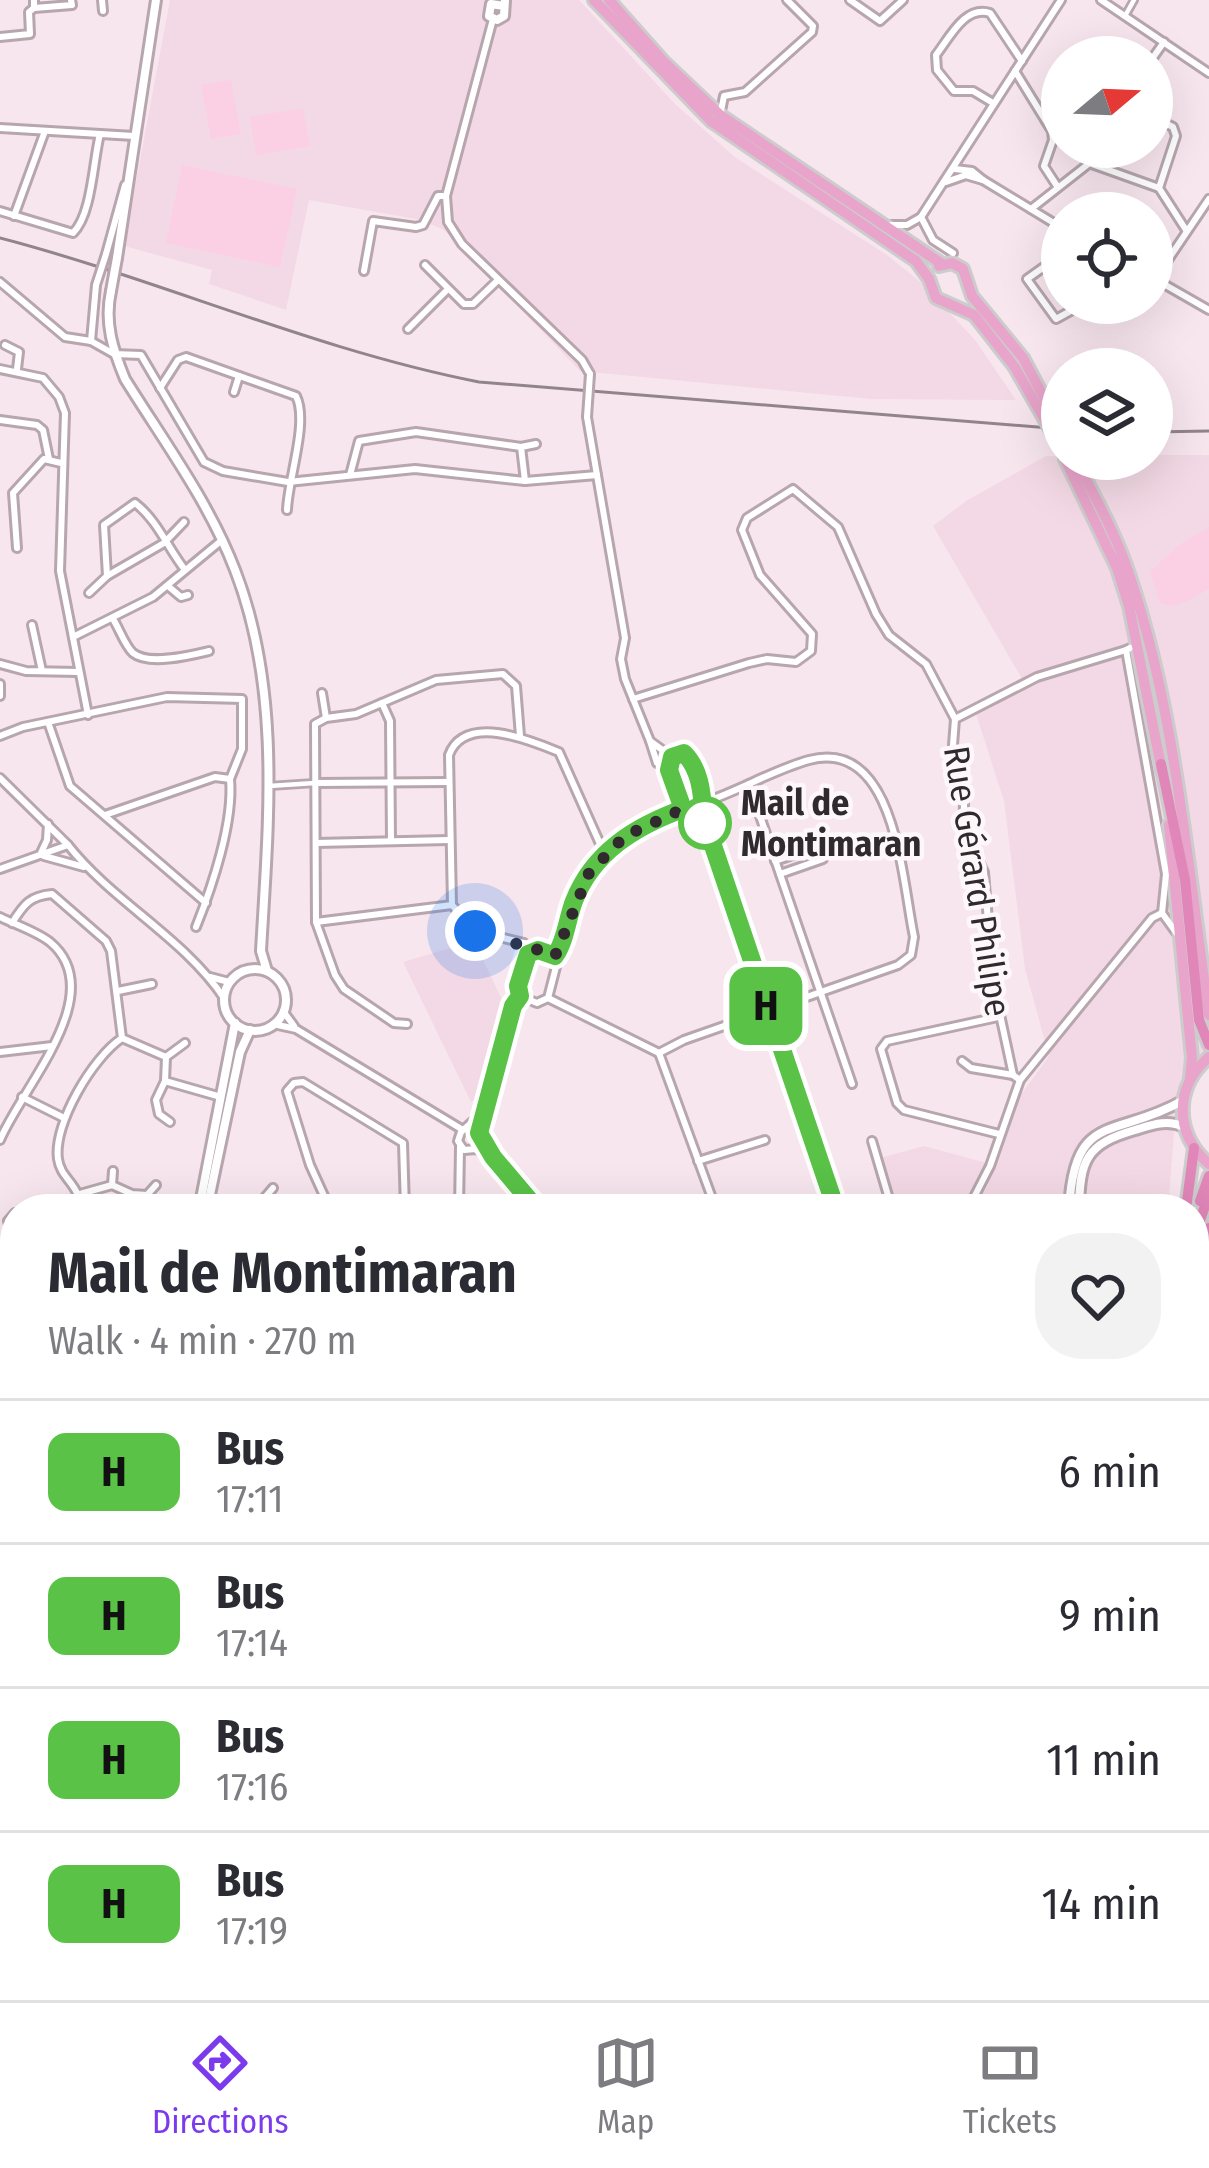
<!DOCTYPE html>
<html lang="en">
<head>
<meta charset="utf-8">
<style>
	body { margin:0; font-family:"Fira Sans Condensed",sans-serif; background:#f2f2f3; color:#2b2b33; height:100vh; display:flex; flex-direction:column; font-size:45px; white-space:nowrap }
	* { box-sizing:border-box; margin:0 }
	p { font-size:39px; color:#7c7c81 }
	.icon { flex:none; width:66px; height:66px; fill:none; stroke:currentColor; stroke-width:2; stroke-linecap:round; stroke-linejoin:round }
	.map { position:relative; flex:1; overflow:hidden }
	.drawer { position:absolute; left:0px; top:1194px; width:1209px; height:807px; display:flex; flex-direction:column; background:#fff; border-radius:48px 48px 0 0; box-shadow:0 12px 48px #0002 }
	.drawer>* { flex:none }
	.badge { padding:0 24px; border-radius:18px; font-size:42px; line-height:78px }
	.needle { width:78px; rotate:71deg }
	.buttons { position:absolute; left:1041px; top:36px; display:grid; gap:24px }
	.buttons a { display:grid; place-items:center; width:132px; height:132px; border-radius:50%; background:#fff; box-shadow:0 12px 48px #0002; font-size:60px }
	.you { position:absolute; width:60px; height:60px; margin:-30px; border:9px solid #fff; border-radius:50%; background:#1a73e8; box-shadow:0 0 0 18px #1a73e833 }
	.map>.badge { position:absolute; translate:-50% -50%; box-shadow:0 0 0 6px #fff }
	.round { display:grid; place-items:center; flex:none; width:126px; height:126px; border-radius:48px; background:#f2f2f3 }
	.head { display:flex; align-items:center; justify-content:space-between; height:204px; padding:0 48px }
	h1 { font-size:57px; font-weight:700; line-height:90px }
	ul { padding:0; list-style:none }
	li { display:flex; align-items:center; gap:36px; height:144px; padding:0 48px; border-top:3px solid #e1e1e2 }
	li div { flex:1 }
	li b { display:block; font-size:45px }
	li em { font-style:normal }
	li .badge { min-width:132px; font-weight:700; text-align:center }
	.dock { display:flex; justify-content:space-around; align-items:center; height:168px; border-top:3px solid #e1e1e2; background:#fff; font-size:33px; color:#7c7c81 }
	.dock a { display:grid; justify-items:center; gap:6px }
	.dock .selected { color:#7c3aed }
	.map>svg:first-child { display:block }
</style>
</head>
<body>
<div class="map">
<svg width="1209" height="2000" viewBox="0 0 1209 2000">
	<rect width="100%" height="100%" fill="#f8e6ee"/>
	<!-- built -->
	<g fill="#f3d9e5">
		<path d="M170,0H579L675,104L736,158L887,255L923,284L975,340L1016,400L871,399L580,371L444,230L421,220L309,200L286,310L209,284L212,270L124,246Z"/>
		<path d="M1152,455H1209V1052L1197,1058L1177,1096L1168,1209H971L987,1187L1018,1099L1049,1056L1025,969L1004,801L976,714L1025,684L933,526L966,501L1046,456L1152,459Z"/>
		<path d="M474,941L505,1006L480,1095L471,1102L403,962Z"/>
		<path d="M924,1146L987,1163L973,1194L961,1209H895L880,1158Z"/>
		<path d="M1209,1317V1632L1194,1638V1357Z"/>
		<path d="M759,1986H935L931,2000H745Z"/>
	</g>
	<!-- green -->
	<g fill="#fbd0e4">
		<path d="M231,80L241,134L211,139L201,85Z"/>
		<path d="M303,108L310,146L256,155L250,117Z"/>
		<path d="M182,165L297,189L280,267L166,243Z"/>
		<path d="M1209,527V589C1193,597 1178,611 1160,603L1150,572L1179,545Z"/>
	</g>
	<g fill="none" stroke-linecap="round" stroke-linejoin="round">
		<!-- stream -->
		<g stroke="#fbb6d8" stroke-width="3">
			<path d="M1194,1642L1209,1636"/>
			<path d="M726,2000L739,1986"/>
		</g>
		<!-- pedestrian casing -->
		<g stroke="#b7a6ae" stroke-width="10">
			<g id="pedestrian">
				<path d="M1125,16L1134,0"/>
				<path d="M269,786L315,783"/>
			</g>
		</g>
		<!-- minor casing -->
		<g stroke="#b7a6ae" stroke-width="12">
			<g id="minor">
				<path d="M34,0V8L72,5L71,0"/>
				<path d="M102,0L103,11"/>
				<path d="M850,0L880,21L903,0"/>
				<path d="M1101,0L1209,73"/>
				<path d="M493,19L446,196L448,222L462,244L582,360L590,374"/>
				<path d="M0,37L30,34L29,12L34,8"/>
				<path d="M1152,59L1164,42"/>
				<path d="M1015,71L1052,131L1053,140L1044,166L1057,186"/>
				<path d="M993,103L973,91H954L937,70L936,55C950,37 965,5 990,13L1022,61"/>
				<path d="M721,111L724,96L745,92L812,32L813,26L787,0"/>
				<path d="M1152,117L1173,127L1176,136L1159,188L1186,230"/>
				<path d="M0,128L134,136"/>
				<path d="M1089,163L1159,188"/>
				<path d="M983,180L1062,228"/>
				<path d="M946,182L966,175L983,180L972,171L955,169"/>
				<path d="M1031,209L1110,147"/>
				<path d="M0,211L73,233C92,215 93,161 100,134"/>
				<path d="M14,216L45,131"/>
				<path d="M891,225H907L921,217"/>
				<path d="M953,253L933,240L921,217L1061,0"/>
				<path d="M106,254L125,185"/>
				<path d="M1062,254L1027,279L1056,319L1085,303"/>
				<path d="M425,265L464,304H473L498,280"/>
				<path d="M364,271L373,221L416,227L423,225L438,196H446"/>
				<path d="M1155,279L1209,199"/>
				<path d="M1155,279L1209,310"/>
				<path d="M0,282L65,337L91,341L114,354L141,355L204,462L223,471L288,482L415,469L525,481L597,475"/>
				<path d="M408,329L448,289"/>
				<path d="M91,341L96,285"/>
				<path d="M5,345L19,352L17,369"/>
				<path d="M0,369L43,378L59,397L65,413L60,571L88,715"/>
				<path d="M160,388L178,360L186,357L296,396C309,422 288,479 287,510"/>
				<path d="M234,392L239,376"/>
				<path d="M587,417L625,638L621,659L625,679L650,741"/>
				<path d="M0,420L37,425L43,430L49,459"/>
				<path d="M521,447L525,481"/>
				<path d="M350,475L359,441L416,432L521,447L536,444"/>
				<path d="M17,548L13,493L44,459L61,463"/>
				<path d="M107,576L164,543L184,522"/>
				<path d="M168,586L181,597L188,595"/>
				<path d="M89,593L107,576L104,525L135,503C158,521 167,547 185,570"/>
				<path d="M113,619C119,628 125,646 133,653C149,666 192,655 209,651"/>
				<path d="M32,625L42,671"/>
				<path d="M73,637L153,597L222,540"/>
				<path d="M1130,648L1126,650L1166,874L1162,913L1178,935"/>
				<path d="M0,664L26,671L79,672"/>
				<path d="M0,684V696"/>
				<path d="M322,693L326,718"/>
				<path d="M633,699L749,663L767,659L796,662L811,651L812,634L760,575L742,530L747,518L793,489L838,527L876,614L889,635L926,664L955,719"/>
				<path d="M382,703L390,721L391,841"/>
				<path d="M48,722L70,786L206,903"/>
				<path d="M0,736L23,727L167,697L242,699V749L230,779"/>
				<path d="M672,757L684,753C702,771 702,798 704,819L767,997L766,1007"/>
				<path d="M672,757L669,770L683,809"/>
				<path d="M669,770L657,763L650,741L672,757"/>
				<path d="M0,778L68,845"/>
				<path d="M315,783L449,782"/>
				<path d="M749,784L852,1084"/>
				<path d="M695,814L836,1209"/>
				<path d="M105,815L215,777L230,779C234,822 212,887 196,927"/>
				<path d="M316,843L449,840"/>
				<path d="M40,855L47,840L48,824"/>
				<path d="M44,856L84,867"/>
				<path d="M775,861L819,846L825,852L823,859L780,874"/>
				<path d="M0,869L68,845C113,902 184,938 224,998"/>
				<path d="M0,917C16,925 36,931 50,942C111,993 22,1087 0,1140"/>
				<path d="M316,922L452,905"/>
				<path d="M12,923C24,904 30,896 52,894L106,941L111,951L122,1038C93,1057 53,1124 58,1159C61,1180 80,1183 80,1209"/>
				<path d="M532,951L524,943L475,931L452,905L449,755C465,713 530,740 559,752L605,855"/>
				<path d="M210,977L229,982"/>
				<path d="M118,991L152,984"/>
				<path d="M520,996L537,1003L548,998L557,963L555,956C566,940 567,919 574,901C593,853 636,825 683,809"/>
				<path d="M548,998L659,1053L684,1040L898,965L911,955L914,937C902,881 896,737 809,760C773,770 741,790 705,802"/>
				<path d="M283,1011L294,1026"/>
				<path d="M998,1017L887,1041L881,1049L897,1103L904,1110L999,1134"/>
				<path d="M273,1024L296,1029L463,1130"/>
				<path d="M407,1024L394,1023L344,989L335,975L316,922L315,724L326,718L356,714L436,680L503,674L516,686L520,736"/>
				<path d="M122,1038L166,1057L165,1081L221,1097"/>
				<path d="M0,1052L52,1046"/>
				<path d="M659,1053L716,1209"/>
				<path d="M166,1057L185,1043"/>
				<path d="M962,1061L971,1068L1013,1075"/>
				<path d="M1020,1080L1013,1075L993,982L984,872L963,828L965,783L953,745L955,719L1037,677L1126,650"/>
				<path d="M165,1081L156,1100L159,1114L170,1122"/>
				<path d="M22,1097L64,1118"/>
				<path d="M481,1114L461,1132L458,1141L464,1150L476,1149L490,1156"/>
				<path d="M468,1128C479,1132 526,1194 537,1209"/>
				<path d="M479,1133L515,1002L520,996L518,986L528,954L539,950L555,956"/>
				<path d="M872,1141L892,1209"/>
				<path d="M698,1161L765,1140"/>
				<path d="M112,1185L113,1171"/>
				<path d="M80,1194L112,1185L132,1194L147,1195L150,1209"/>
				<path d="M147,1195L156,1185"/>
				<path d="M255,1209L273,1188"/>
				<path d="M330,1209L310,1165L287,1091L294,1083L303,1082L403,1143L405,1209"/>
				<path d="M459,1209L460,1147"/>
				<path d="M968,1209L990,1166L1020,1080L1152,918L1162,913"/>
				<path d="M15,1213L8,1221L15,1241"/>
				<path d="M0,1277L2,1262L15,1250"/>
				<path d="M0,1321L15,1325"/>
				<path d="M0,1360L15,1363"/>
				<path d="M0,1381L15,1384"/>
				<path d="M0,1447L15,1491"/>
				<path d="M0,1527L15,1529"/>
				<path d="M1194,1553L1209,1537"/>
				<path d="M0,1915L15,1929"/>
				<path d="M0,1941L15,1955"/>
				<path d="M1194,1985L1209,1976"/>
				<path d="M276,1986L280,2000"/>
				<path d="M423,1986L428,2000"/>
				<path d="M522,1986L534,2000"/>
				<path d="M594,1986L599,2000"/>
				<path d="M636,1986L637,2000"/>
				<path d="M145,2000L158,1988L188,1991L202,1986"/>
				<path d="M315,2000L313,1994L318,1986"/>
				<path d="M497,2000L514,1986"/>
				<path d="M1170,2000L1193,1986"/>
			</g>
		</g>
		<!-- tertiary casing -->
		<g stroke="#b7a6ae" stroke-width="14">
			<g id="tertiary">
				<path d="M504,6L491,4L489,16L497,20L504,16L505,0"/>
				<path d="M117,258L156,0"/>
				<path d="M111,291C104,323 113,350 125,379C163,440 209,502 235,570C282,691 268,825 261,951L267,971"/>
				<circle cx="255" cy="1000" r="31"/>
				<path d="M199,1209L235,1023"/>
				<path d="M207,1209L240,1052L250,1030"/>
				<path d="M1069,1209C1074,1110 1115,1139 1182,1101"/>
				<path d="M1079,1209C1080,1160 1086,1144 1135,1130C1152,1125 1167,1119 1184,1127"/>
				<path d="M0,1710L15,1690"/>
				<path d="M0,1724L15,1704"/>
			</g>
		</g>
		<!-- primary casing -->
		<g stroke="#cdcccd" stroke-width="16">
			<g id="primary">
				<path d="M594,0L711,121L916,261L929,279L936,298L974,315L1014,366"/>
				<path d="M609,0L664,62L720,115L942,264"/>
				<path d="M939,266L952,263L963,269L972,296L1023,358"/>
				<path d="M1065,459L1117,568L1129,606L1162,771"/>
				<path d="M1075,459C1095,497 1117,536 1130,577C1176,712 1188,873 1209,1015"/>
				<path d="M1169,825L1192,1058L1190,1078"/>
				<path d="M1209,1057C1174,1087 1174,1133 1209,1164"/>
			</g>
		</g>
		<!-- trunk casing -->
		<g stroke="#cdcccd" stroke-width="16">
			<g id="trunk">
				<path d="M1161,764L1185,880L1199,1020L1209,1045"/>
				<path d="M1200,1201L1209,1176"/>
				<path d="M1186,1209L1194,1148"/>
				<path d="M1194,1237L1209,1195"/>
				<path d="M1194,1276L1209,1228"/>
				<path d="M1194,1317L1209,1261"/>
				<path d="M949,2000L954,1986"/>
				<path d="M960,2000L965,1986"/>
			</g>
		</g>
		<!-- pedestrian -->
		<use href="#pedestrian" stroke="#fff" stroke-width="4.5"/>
		<!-- minor -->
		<use href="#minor" stroke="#fff" stroke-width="6"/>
		<!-- tertiary -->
		<use href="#tertiary" stroke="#fff" stroke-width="8"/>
		<!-- primary -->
		<use href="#primary" stroke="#e8a4ca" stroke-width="10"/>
		<!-- trunk -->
		<use href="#trunk" stroke="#e086b8" stroke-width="10"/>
		<!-- rail -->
		<g stroke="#91858b" stroke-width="3">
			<path d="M0,238C161,280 315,350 479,382L1062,429"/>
			<path d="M1152,432L1209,431"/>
		</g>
		<!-- minor-bridge casing -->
		<g stroke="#b7a6ae" stroke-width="12" stroke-linecap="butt">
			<g id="minor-bridge">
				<path d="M96,285L106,254"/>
				<path d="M587,417L590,374"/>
			</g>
		</g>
		<!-- tertiary-bridge casing -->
		<g stroke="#b7a6ae" stroke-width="14" stroke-linecap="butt">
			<path id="tertiary-bridge" d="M111,291L117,258"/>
		</g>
		<!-- primary-bridge casing -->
		<g stroke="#cdcccd" stroke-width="16" stroke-linecap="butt">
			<g id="primary-bridge">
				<path d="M1023,358L1062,432"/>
				<path d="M1014,366L1061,448"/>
			</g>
		</g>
		<!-- minor-bridge -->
		<use href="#minor-bridge" stroke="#fff" stroke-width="6"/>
		<!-- tertiary-bridge -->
		<use href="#tertiary-bridge" stroke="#fff" stroke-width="8"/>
		<!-- primary-bridge -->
		<use href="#primary-bridge" stroke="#e8a4ca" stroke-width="10"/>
	</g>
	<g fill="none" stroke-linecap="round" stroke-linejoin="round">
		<!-- line casing -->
		<g stroke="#fff" stroke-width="27">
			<path id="line" d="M537,1209L493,1157L479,1133L513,1006L520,996L518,986L528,954L538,950L555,956C566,940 567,919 574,901C593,852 636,826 683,809L669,770L672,757L684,753C702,771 702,798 704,819L836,1209"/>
		</g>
		<!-- line -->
		<use href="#line" stroke="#59c247" stroke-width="18"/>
		<!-- walk -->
		<path stroke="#30292d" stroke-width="12" stroke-dasharray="0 21.6" d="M475,931C502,942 529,945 555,956L589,873L625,836L683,809L690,814L702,810L705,823"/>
	</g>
	<!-- markers -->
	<circle fill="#fff" stroke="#59c247" stroke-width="6" cx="705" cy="823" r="24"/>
	<g text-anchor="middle" stroke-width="9" stroke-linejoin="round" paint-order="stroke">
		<!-- stop labels -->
		<g font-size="36" font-weight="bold" fill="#30292d" stroke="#fef7fa" text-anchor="start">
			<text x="741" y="815">Mail de<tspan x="741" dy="41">Montimaran</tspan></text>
		</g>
		<!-- street labels -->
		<g font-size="36" fill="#30292d" stroke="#fef7fa">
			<text transform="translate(978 881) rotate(81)" y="13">Rue Gérard Philipe</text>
		</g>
	</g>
</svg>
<div class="buttons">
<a><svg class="needle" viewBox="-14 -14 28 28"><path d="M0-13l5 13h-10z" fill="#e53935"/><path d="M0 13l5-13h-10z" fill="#7c7c81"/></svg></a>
<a><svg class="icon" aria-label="locate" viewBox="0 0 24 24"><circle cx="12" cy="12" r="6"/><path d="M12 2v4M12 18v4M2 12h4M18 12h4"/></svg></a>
<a><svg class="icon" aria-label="layers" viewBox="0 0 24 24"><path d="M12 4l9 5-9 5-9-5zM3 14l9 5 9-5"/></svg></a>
</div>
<div class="you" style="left:475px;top:931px"></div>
<b class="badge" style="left:766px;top:1006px;background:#59c247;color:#111">H</b>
<section class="drawer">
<div class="head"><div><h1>Mail de Montimaran</h1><p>Walk · 4 min · 270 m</p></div><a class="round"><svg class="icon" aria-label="heart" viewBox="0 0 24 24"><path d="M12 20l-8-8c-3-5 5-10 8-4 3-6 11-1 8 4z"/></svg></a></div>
<ul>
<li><span class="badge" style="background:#59c247;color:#111">H</span><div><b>Bus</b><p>17:11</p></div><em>6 min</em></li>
<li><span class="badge" style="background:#59c247;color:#111">H</span><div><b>Bus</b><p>17:14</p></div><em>9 min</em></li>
<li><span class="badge" style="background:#59c247;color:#111">H</span><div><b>Bus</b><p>17:16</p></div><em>11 min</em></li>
<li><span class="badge" style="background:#59c247;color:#111">H</span><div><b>Bus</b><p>17:19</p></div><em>14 min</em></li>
</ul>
</section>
</div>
<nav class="dock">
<a class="selected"><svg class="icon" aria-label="directions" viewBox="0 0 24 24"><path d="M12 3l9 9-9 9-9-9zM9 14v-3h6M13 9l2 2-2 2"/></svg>Directions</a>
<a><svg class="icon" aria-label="map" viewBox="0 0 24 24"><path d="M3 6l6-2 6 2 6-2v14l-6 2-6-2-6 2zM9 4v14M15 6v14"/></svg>Map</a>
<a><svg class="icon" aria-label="tickets" viewBox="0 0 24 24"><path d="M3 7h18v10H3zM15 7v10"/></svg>Tickets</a>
</nav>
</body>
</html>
